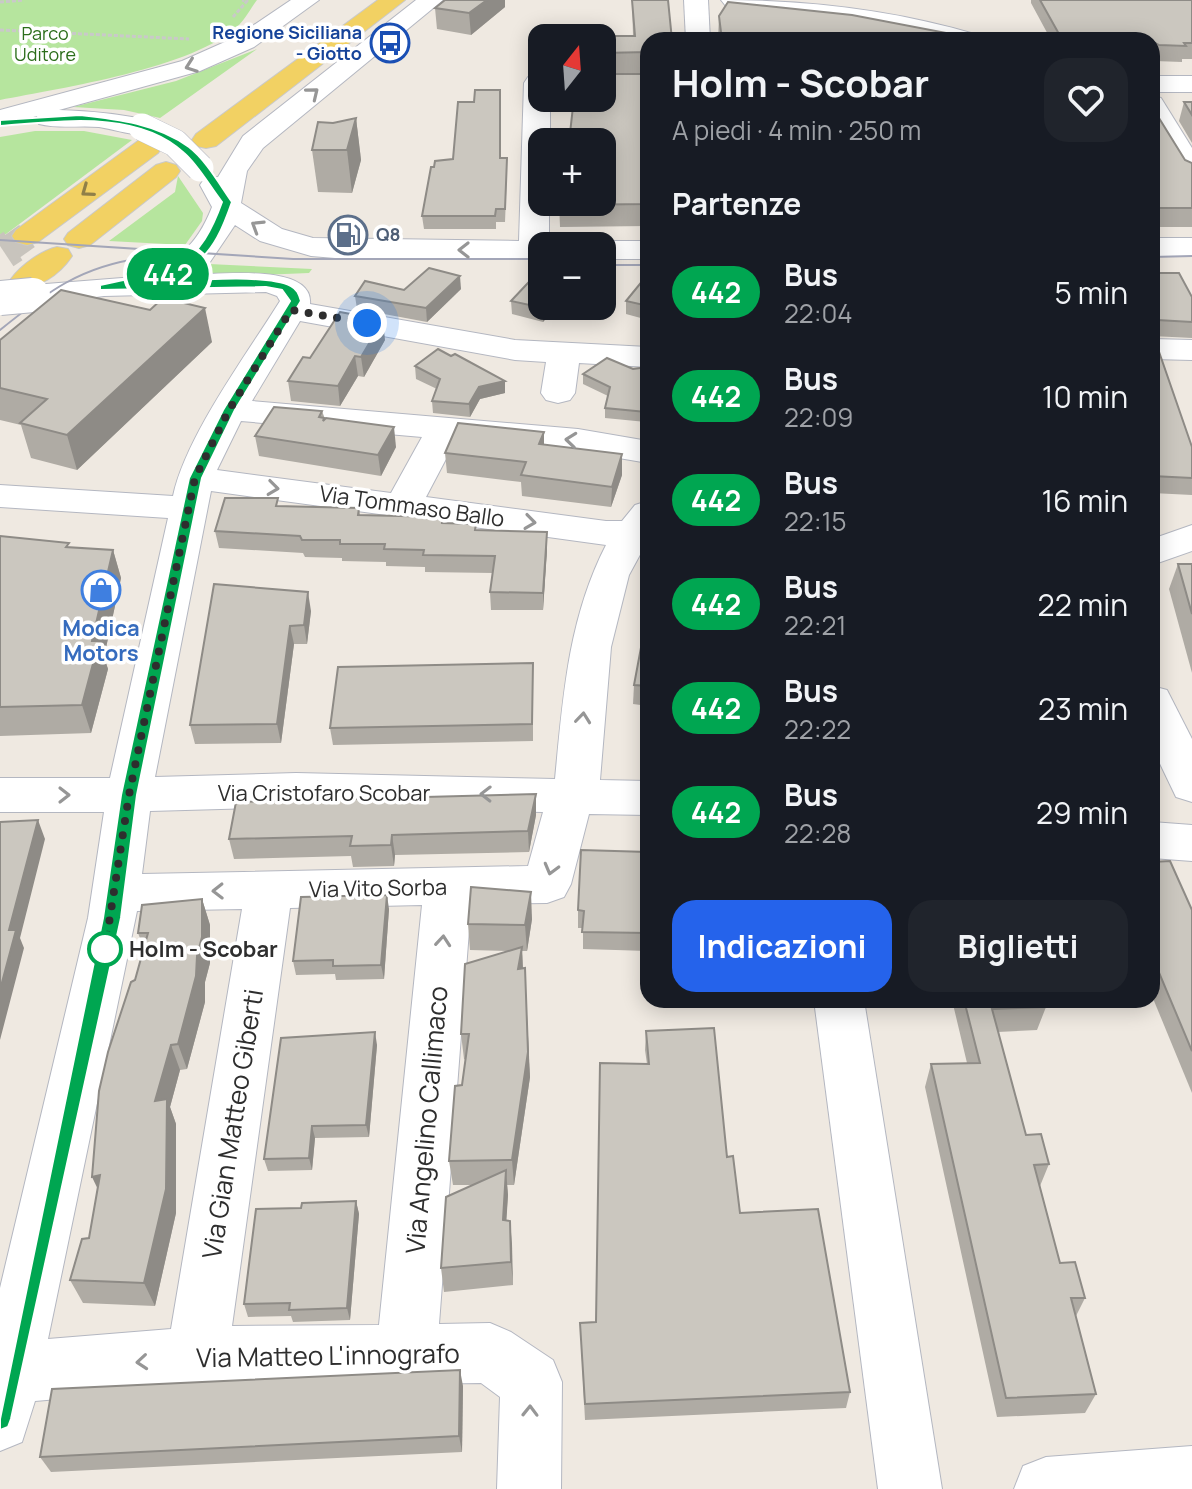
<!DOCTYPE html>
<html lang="it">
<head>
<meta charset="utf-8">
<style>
	body { margin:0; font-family:Manrope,sans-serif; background:#20242c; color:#f1f3f6; height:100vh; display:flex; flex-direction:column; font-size:30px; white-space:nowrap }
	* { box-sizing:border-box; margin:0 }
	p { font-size:26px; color:#9ea1a6 }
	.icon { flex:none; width:44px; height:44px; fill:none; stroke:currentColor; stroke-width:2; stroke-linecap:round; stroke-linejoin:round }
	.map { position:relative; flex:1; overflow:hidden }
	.side { position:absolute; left:640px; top:32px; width:520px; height:976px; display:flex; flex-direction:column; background:#171b24; border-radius:24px; box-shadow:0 4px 20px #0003 }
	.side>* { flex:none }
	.badge { padding:0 16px; border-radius:26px; font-size:28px; line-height:52px }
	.needle { width:52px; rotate:17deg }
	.buttons { position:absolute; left:528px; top:24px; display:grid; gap:16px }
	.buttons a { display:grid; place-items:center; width:88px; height:88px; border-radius:16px; background:#171b24; box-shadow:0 4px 20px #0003; font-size:40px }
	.you { position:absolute; width:40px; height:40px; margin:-20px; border:6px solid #fff; border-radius:50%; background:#1a73e8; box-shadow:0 0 0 12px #1a73e833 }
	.map>.badge { position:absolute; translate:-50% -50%; box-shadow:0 0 0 4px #fff }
	h2 { padding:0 32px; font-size:30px; line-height:72px }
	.round { display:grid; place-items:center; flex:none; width:84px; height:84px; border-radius:24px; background:#20242c }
	.overview { display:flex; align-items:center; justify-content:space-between; height:136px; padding:0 32px }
	h1 { font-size:38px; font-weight:700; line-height:60px }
	.action { display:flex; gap:16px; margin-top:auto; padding:16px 32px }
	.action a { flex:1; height:92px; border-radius:24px; background:#2563eb; color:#fff; font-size:32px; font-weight:700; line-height:92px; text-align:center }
	.action a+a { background:#20242c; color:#f1f3f6 }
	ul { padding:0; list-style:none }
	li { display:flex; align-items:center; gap:24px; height:104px; padding:0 32px }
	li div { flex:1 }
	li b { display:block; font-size:30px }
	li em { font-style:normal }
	li .badge { min-width:88px; font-weight:700; text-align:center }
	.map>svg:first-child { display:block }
</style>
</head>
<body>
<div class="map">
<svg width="1192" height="1489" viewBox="0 0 1192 1489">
	<rect width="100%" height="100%" fill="#efe9e1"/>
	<!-- green -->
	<g fill="#b6e59e">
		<path d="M0,0H257C251,8 246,18 239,25C195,68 61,88 0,100Z"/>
		<path d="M257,49L160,118L124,110L73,107L176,81Z"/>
		<path d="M35,131H84L132,140L6,234H0V137Z"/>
		<path d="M178,176L203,213L202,221L185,245L109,241L175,192Z"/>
		<path d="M209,264L312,269L309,273L186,278Z"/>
	</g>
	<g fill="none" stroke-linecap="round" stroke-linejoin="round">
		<!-- major-tunnel-far1 -->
		<path stroke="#c8c4bd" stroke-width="27" stroke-dasharray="27 13" stroke-linecap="butt" d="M10,248L27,236"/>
		<!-- major-tunnel -->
		<path stroke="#c8c4bd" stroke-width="34" stroke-dasharray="34 17" stroke-linecap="butt" d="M4,252L13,246"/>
		<!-- minor casing -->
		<g stroke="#b4b7c1" stroke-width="2">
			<g id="minor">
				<path d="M291,0H319L254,47L200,71L59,110C91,111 121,114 152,121L156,127L152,133C134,137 117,130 99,127C79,125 59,129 39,124L37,116L0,126V110L182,61L236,37Z"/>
				<path d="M416,0H443L263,148L247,171L241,203L282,229L313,238L519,241L524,83L528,77L542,75V98H550V142H542V202H549V243L555,246H542V259H347L311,256L260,241L235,225L210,262L189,275C215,275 314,262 310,304L515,340L648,347V367L579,363L575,393L570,400L558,403L546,400L541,393L546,362L515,360L300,321L252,401L578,429L648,441V463L578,451L456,440L426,497L606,521H622L635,505L648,501V540L629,575L611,647L600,780L648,781V815L589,814L571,884L564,897L547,903L471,904L439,1324L490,1323L511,1332L553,1360L562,1382L561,1489H497L500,1397L481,1383L197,1387L35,1401L22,1442L0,1451V1288L88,918L104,812H0V778H110L168,518L0,507V485L173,496C186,436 247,354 280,301L277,296L266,292L104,296L33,305L22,302L17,295L22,288L33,285L135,277L138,272C179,260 196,247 212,207L200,185L204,179L218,177L243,136ZM241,421L422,437L391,493L217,470ZM211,491L606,545C568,619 563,697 555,779L296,773L155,777ZM296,807L543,812L528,866L142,874L150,811ZM422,905L379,1325L232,1326L290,908ZM242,909L171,1329L48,1339L137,911Z"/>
				<path d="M684,0H708L710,40H686Z"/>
				<path d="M721,0C809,0 894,10 978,35L981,40H943L913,31L733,7L725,5Z"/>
				<rect x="1152" y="76" width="40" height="16"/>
				<path d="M1152,96L1161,98L1192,148V181L1182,178L1152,127Z"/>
				<rect x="1152" y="238" width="40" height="18"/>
				<path d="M602,241H648V259H602V246H589Z"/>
				<path d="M1152,339L1192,340V360L1152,359Z"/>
				<path d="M1192,525V551L1152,565V539Z"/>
				<path d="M1152,686L1167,690L1192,739V802L1176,797L1152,747Z"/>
				<path d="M1152,822L1192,825V861L1152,858Z"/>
				<path d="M814,1000H864L942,1489H878Z"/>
				<path d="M1192,1446V1489H1014L1023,1466L1046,1457Z"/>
			</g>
		</g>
		<!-- major casing -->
		<g stroke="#c9c9c9" stroke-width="2">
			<g id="major">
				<path d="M378,0H405L216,146L206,148L196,146L192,140L196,134Z"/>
				<path d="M148,139L158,141L162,147L158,153L38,242L27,245L16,242L12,236L16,230L138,141Z"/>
				<path d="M166,162L176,165L180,171L176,177L90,245L79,248L68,245L64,239L68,233L156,165Z"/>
				<path d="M57,247L68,249L72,256C60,274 37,291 16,286L11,279C21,265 41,251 57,247Z"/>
			</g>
		</g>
		<!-- path -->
		<g stroke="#c9c9c9" stroke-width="3" stroke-dasharray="4 2" stroke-linecap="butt">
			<path d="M0,2L24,0"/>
			<path d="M233,17L247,1L242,0"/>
			<path d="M0,30L189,39"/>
		</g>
		<!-- minor -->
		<use href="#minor" fill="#fff" fill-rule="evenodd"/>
		<!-- major -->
		<use href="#major" fill="#f2d163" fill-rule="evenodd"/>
		<!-- tram -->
		<g stroke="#a3a6b8" stroke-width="2">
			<path d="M0,240L293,259H542"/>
			<path d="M1152,257L1192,256"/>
			<path d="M602,265H648"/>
			<path d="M0,330C47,292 81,266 143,258"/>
		</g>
		<!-- minor-bridge-far1 casing -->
		<g stroke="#b4b7c1" stroke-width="28" stroke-linecap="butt">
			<path id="minor-bridge-far1" d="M142,127L175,143L200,168"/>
		</g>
		<!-- minor-bridge casing -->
		<g stroke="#b4b7c1" stroke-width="36" stroke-linecap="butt">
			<path id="minor-bridge" d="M0,298L33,295"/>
		</g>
		<!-- minor-bridge-far1 -->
		<use href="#minor-bridge-far1" stroke="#fff" stroke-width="27"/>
		<!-- minor-bridge -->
		<use href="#minor-bridge" stroke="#fff" stroke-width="34"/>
	</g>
	<!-- wall -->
	<g fill="#afaba4">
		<path d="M632,0L648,40V73L602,74V38L633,36Z"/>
		<path d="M1031,0H1192V59H1182V62L1155,61L1152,59V40H1051L1031,3Z"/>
		<path d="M505,7L471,35L437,29L435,8Z"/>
		<path d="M719,16L957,40H718Z"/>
		<path d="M648,74V226L560,227L559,202H602Z"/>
		<path d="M1152,102L1154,110L1185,160L1192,163V227H1152Z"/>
		<path d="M1184,102H1192V143L1179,121Z"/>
		<path d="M356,118L361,160L352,193L318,192L312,150L333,123Z"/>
		<path d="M500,158L507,171L505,222H496V229H424L422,216Z"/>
		<path d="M1152,273L1192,297V338L1152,336L1154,343L1192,447V495L1152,493Z"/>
		<path d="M648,274V320L626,314V301Z"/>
		<path d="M461,289L427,322L357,309L355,296L404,290Z"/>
		<path d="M511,301L542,306H557L543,322L512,314Z"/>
		<path d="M0,340L212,342L77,470L31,458L21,425L0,420Z"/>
		<path d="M385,340L364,377L358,376L340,406L291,401L288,381L310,358Z"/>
		<path d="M451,356L505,381V393L480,399L470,417L433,413L432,401L437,389L416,379L415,366Z"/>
		<path d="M648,367L646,422L605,418V408L608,396L583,384V374Z"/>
		<path d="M322,411L325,419L396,447L381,476L259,456L255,436Z"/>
		<path d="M544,445L622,475L611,507L522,496L521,482L447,473L445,453Z"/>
		<path d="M280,506L359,508L360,515L443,523L476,530L547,532V550L543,610H491L490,592L493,573L425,572V567L386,566V562L342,561V558L305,557L303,553L219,548L215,531Z"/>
		<path d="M0,536L70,547L113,550L121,578L104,657L108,669L91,733L0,736Z"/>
		<path d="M1178,564H1192V673L1169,589Z"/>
		<path d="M214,584L311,611L307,644H294L281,743L195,744L190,725Z"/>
		<path d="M648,610V706L633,704L634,685Z"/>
		<path d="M533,680V741L333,745L330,728Z"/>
		<path d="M536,815L529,852L395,855L394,866L353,867L351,856L234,859L229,839Z"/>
		<path d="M648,852V951L583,949V928H578V910Z"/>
		<path d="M1152,862L1192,910V1093L1152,996Z"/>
		<path d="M202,899L210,925V963L205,982V1002L187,1069L180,1070L170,1107L176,1124V1213L155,1306L83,1303L70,1280L89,1238L144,949L138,933Z"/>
		<path d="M389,909L384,979L336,980L335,974L296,975L293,961Z"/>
		<path d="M532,919L527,951H522L530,1077L514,1185H507L508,1195L506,1220L510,1221L513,1285L444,1292L441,1268L473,1185H453L449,1161L466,1060L464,1059L461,1034L508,951L470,950L468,924Z"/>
		<path d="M952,1000H1043L1046,1007L1037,1030L998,1032L1026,1135L1049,1164L1040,1186L1060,1263L1085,1298L1076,1316L1096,1394L1085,1413L997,1417L925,1087L931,1064L967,1063Z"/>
		<path d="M646,1031L727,1157L740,1213L850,1392L846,1408L585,1420L580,1323L596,1322L647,1064L645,1050Z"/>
		<path d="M377,1045L369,1137L315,1138L312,1170L268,1171L264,1159Z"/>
		<path d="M356,1201L359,1214L350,1320L293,1322L291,1316L248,1317L244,1304L301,1208Z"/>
		<path d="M463,1386L462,1452L51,1472L40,1457Z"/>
	</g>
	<!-- shaded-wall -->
	<g fill="#8e8b86">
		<path d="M487,0H505V7L471,35L469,13Z"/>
		<path d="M356,118L361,160L352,193L347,150Z"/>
		<path d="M460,276L461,289L427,322L426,308Z"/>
		<path d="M545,306H557L543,322V308Z"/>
		<path d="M205,308L212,342L77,470L67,435Z"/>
		<path d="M383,320L385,340L364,377L361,357Z"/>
		<path d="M1157,320L1152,336V322Z"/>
		<path d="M355,356L358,376L340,406L338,386Z"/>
		<path d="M505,381V393L480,399L470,417L469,404L479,387Z"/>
		<path d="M394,427L396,447L381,476L378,455Z"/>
		<path d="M544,432V453L539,444Z"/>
		<path d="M622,454V475L611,507L612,487Z"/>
		<path d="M547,532V550L543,610V593Z"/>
		<path d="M113,550L121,578L104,657L108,669L91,733L82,705L92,641Z"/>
		<path d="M308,592L311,611L307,644L304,625Z"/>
		<path d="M290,626L294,644L281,743L277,724Z"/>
		<path d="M536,794V815L529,852L528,831Z"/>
		<path d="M38,820L45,839L20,938L24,948L0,1040V990L9,930Z"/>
		<path d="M392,835L395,855L394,866L391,845Z"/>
		<path d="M531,892L532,919L527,951L525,925Z"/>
		<path d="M387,895L389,909L384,979L381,965Z"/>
		<path d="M202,899L210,925V963L205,982V1002L187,1069L178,1044L197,956Z"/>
		<path d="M522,947L523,973L518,969Z"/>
		<path d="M526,994L530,1077L514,1185L512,1160Z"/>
		<path d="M375,1032L377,1045L369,1137L366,1125Z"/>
		<path d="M171,1045L180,1070L170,1107L176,1124V1213L155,1306L144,1283L155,1101Z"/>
		<path d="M312,1126L315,1138L312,1170L309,1158Z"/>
		<path d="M506,1170L508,1195L505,1244L503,1220Z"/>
		<path d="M100,1175L104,1202L92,1177Z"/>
		<path d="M356,1201L359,1214L350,1320L347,1308Z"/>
		<path d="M510,1221L512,1244L513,1285L511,1262Z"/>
		<path d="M460,1370L463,1386L462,1452L459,1436Z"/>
	</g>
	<!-- building -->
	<g fill="#cbc7bf" stroke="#8e8b86" stroke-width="2">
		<path d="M445,0H487L469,13L435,8Z"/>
		<path d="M632,0H668L672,40H648V52L602,53V38H588V36H635Z"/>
		<path d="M1040,0H1192V43H1184L1186,46L1159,45L1152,41V40L1148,39L1107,38L1104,34H1059Z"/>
		<path d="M728,2L852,15L957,35V40H722L719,16Z"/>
		<path d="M602,74H648V204L560,205V202H602V142H569L574,98H602Z"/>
		<path d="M475,90H500V158H507L505,209H496L495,216H422L431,167H434L435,161L453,159L458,102H474Z"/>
		<path d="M1152,102H1154V110L1185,160L1192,163V208H1152Z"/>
		<path d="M1184,102H1192V115Z"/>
		<path d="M356,118L347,150H312L318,122L333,123Z"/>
		<path d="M429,268L460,276L426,308L355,296L365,281L404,290Z"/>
		<path d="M542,268V306H545L543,308L511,301Z"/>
		<path d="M1152,273H1179L1192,297V322L1157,320L1152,322Z"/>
		<path d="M648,274V306L626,301Z"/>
		<path d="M61,290L150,310L163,298L205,308L67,435L20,423L47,399L0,388V340Z"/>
		<path d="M340,312L383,320L361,357L355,356L338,386L288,381L303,357L310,358Z"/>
		<path d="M1152,335L1154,343L1157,346L1192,447V478L1152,476Z"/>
		<path d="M438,349L451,356L455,354L505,381L479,387L469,404L432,401L440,379L415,366Z"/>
		<path d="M607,358L633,369L648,367V400L646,412L605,408L610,387L583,374Z"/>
		<path d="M274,407L322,411L319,417L324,418L323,421L326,418L394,427L378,455L255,436Z"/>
		<path d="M458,423L544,432L539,444L622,454L612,487L521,475L526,462L445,453Z"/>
		<path d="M225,498H278L276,506L359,508L358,515L443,517L442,523L476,524L475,530L547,532L543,593L490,592L495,556L423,555L424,550L384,549L385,544H340V540H302L300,536L215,531Z"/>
		<path d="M0,536L69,543L66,547L113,550L92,641H99L82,705L0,707Z"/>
		<path d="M1178,564H1192V614Z"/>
		<path d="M214,584L308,592L304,625L290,626L277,724L190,725Z"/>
		<path d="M648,610V686L634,685Z"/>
		<path d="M533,663L532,724L330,728L338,667Z"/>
		<path d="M536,794L528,831L392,835L391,845L350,846L352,836L229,839L236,802Z"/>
		<path d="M38,820L9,930H16L0,990V822Z"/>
		<path d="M581,850L648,852V933L582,932L584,911L578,910Z"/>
		<path d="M1170,861L1192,910V1051L1152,956V862Z"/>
		<path d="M471,887L531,892L525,925L468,924Z"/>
		<path d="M387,895L381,965L333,966V960L293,961L301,897Z"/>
		<path d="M202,899V937L197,956L196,976L178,1044L171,1045L155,1101L167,1099L166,1189L144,1283L70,1280L82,1239L89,1238L100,1175L92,1177L99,1091L108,1052L131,982L135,980L148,933H138L142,905Z"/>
		<path d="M522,947L518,969L525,968L528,1052L512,1160L449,1161L455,1086L462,1085L469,1034H461L465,964Z"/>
		<path d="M964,1000H1043L1046,1007L992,1009L1026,1135L1041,1134L1049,1164L1034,1165L1060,1263L1075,1262L1085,1298H1071L1096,1394L1006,1398L931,1064L980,1063Z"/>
		<path d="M714,1028L727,1157L733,1156L740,1213L818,1209L850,1392L585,1404L580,1323L596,1322L600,1063L649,1064L646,1031Z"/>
		<path d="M375,1032L366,1125L312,1126L309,1158L264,1159L281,1038Z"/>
		<path d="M506,1170L503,1220L510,1221L511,1262L441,1268L446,1197Z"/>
		<path d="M356,1201L347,1308L289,1310L290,1303L244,1304L256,1209L301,1208L302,1203Z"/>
		<path d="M460,1370L459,1436L40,1457L52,1389Z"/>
	</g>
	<!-- one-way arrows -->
	<defs><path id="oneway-chevron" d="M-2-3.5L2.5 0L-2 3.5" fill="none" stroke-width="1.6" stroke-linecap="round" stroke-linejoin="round" transform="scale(2)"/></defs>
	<g stroke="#969696">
		<use href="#oneway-chevron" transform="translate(191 66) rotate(160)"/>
		<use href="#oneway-chevron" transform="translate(313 93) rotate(-39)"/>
		<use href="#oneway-chevron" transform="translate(257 226) rotate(-148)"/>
		<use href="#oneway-chevron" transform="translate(464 250) rotate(180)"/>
		<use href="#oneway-chevron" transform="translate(571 440) rotate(-174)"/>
		<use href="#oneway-chevron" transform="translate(273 488) rotate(7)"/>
		<use href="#oneway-chevron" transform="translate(530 522) rotate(8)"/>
		<use href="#oneway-chevron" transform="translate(583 718) rotate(-84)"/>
		<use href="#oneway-chevron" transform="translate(486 794) rotate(-179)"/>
		<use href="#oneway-chevron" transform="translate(64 795)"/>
		<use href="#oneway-chevron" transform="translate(551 869) rotate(105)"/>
		<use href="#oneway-chevron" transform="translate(218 891) rotate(179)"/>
		<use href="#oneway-chevron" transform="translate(443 941) rotate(-85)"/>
		<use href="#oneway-chevron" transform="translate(142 1362) rotate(175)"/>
		<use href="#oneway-chevron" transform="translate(530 1411) rotate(-89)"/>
	</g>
	<use stroke="#908048" href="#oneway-chevron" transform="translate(87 191) rotate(144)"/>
	<!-- line -->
	<path fill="#00a651" stroke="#fff" stroke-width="2" d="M80,115C118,119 157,124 189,147C206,160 220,185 232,202C212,260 198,270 139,283C174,282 263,272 291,286C297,289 299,294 301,301L235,410L202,478L137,795L121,918L11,1419L8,1427L0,1430V1419L103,918L121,795L189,478L223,410L290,301L282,290L266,287L100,290V285C168,269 195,277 222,202C210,187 199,166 184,153C137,109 58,122 0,126V120Z"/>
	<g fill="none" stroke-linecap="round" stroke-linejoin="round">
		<!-- walk -->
		<path stroke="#2e2e2e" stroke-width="8" stroke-dasharray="0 14.4" d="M105,949L129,795L195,478L229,410L291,310L367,323"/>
	</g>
	<!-- icons -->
	<defs>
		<g id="bus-ring" transform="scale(2)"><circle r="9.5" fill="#fff" stroke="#1a4fb4" stroke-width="1.5"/><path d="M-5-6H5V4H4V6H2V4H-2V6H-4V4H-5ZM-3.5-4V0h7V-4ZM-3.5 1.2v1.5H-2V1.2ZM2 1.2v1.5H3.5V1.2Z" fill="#1a4fb4"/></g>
		<g id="fuel-ring" transform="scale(2)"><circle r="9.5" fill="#fff" stroke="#5c6f8a" stroke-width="1.5"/><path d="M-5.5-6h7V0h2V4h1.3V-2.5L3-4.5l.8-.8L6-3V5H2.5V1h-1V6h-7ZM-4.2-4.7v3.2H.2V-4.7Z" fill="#5c6f8a"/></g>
		<g id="shop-ring" transform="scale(2)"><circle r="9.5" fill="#fff" stroke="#3f7fe0" stroke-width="1.5"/><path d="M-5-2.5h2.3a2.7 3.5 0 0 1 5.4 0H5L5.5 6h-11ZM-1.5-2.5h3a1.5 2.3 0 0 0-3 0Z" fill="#3f7fe0"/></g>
	</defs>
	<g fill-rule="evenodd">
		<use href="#bus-ring" x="390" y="43"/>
		<use href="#fuel-ring" x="348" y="235"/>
		<use href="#shop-ring" x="101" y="590"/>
	</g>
	<!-- markers -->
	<circle fill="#fff" stroke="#00a651" stroke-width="4" cx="105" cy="949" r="16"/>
	<g text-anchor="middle" stroke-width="7" stroke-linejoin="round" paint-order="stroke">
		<!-- far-transit labels -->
		<g font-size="18" font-weight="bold" fill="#164399" stroke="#fff" text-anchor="end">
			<text x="362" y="39">Regione Siciliana<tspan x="362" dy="21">- Giotto</tspan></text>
		</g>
		<!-- far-park labels -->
		<g font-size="18" fill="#2c6e1b" stroke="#fff">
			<text x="45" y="40">Parco<tspan x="45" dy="21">Uditore</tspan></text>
		</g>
		<!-- far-service labels -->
		<g font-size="18" font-weight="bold" fill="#4e5e75" stroke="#fff" text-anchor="start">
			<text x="376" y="241">Q8</text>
		</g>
		<!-- street labels -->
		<g font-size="22" fill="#2e2e2e" stroke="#fff">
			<text transform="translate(412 506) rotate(8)" y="8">Via Tommaso Ballo</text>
			<text x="324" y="801">Via Cristofaro Scobar</text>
			<text transform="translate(378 888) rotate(-1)" y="8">Via Vito Sorba</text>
		</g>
		<!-- shop labels -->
		<g font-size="22" font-weight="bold" fill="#366cbe" stroke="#fff">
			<text x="101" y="636">Modica<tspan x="101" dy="25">Motors</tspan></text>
		</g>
		<!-- stop labels -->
		<g font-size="22" font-weight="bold" fill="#2e2e2e" stroke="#fff" text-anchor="start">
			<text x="129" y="957">Holm - Scobar</text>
		</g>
		<!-- near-street labels -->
		<g font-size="26" fill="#2e2e2e" stroke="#fff">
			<text transform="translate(427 1120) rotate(-85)" y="9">Via Angelino Callimaco</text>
			<text transform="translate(233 1124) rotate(-81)" y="9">Via Gian Matteo Giberti</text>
			<text transform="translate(328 1356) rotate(-1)" y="9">Via Matteo L'innografo</text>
		</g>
	</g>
</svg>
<div class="buttons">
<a><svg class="needle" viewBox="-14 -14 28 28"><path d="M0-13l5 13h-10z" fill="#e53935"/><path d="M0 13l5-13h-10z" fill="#9ea1a6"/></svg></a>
<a>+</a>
<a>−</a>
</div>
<div class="you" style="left:367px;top:323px"></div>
<b class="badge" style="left:168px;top:274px;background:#00a651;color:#fff">442</b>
<section class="side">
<div class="overview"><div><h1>Holm - Scobar</h1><p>A piedi · 4 min · 250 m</p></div><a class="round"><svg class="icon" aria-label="heart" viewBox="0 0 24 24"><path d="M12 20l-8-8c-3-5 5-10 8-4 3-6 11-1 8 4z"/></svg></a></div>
<h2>Partenze</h2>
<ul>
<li><span class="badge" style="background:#00a651;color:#fff">442</span><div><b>Bus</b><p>22:04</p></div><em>5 min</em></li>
<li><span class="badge" style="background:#00a651;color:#fff">442</span><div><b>Bus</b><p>22:09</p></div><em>10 min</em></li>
<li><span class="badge" style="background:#00a651;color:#fff">442</span><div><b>Bus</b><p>22:15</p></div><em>16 min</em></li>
<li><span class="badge" style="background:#00a651;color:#fff">442</span><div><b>Bus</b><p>22:21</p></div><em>22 min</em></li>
<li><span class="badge" style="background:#00a651;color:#fff">442</span><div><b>Bus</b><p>22:22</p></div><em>23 min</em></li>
<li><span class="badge" style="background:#00a651;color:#fff">442</span><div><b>Bus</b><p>22:28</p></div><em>29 min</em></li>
</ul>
<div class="action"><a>Indicazioni</a><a>Biglietti</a></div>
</section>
</div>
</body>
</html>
